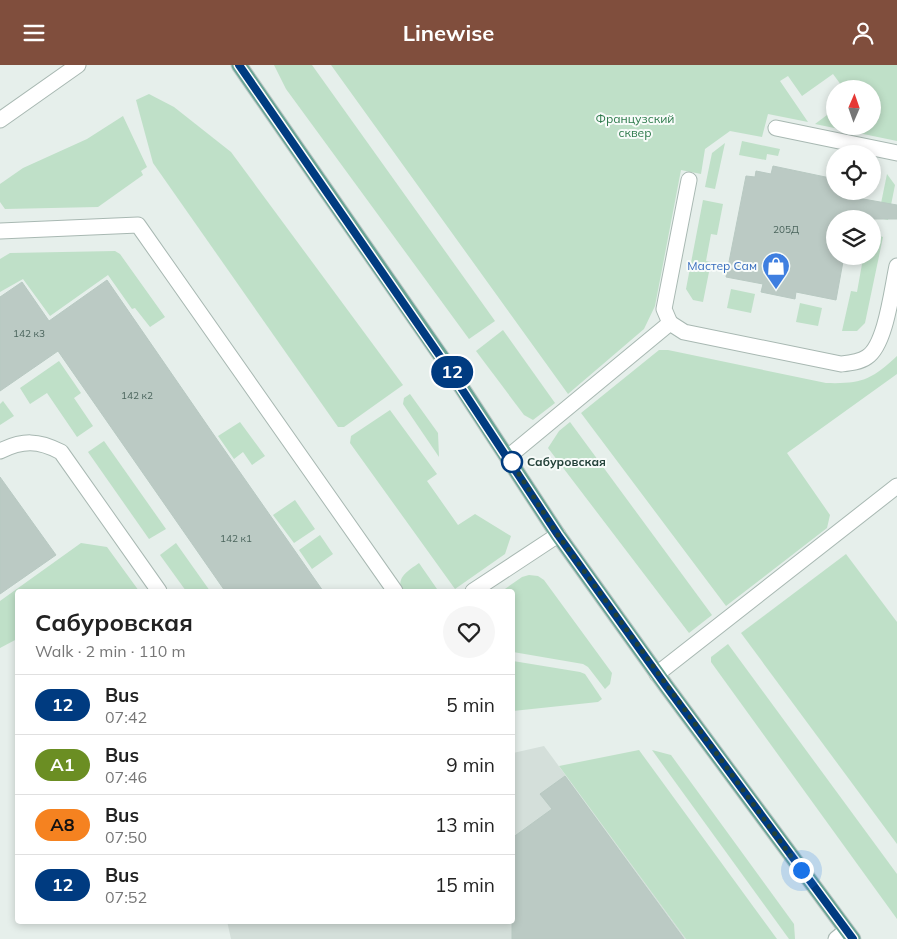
<!DOCTYPE html>
<html lang="en">
<head>
<meta charset="utf-8">
<style>
	body { margin:0; font-family:Mulish,sans-serif; background:#f6f6f6; color:#222; height:100vh; display:flex; flex-direction:column; font-size:19px; white-space:nowrap }
	* { box-sizing:border-box; margin:0 }
	p { font-size:16px; color:#767676 }
	.icon { flex:none; width:28px; height:28px; fill:none; stroke:currentColor; stroke-width:2; stroke-linecap:round; stroke-linejoin:round }
	.map { position:relative; flex:1; overflow:hidden }
	.panel { position:absolute; left:15px; top:524px; width:500px; height:335px; display:flex; flex-direction:column; background:#fff; border-radius:5px; box-shadow:0 2px 8px #0003 }
	.panel>* { flex:none }
	.badge { padding:0 10px; border-radius:16px; font-size:18px; line-height:32px }
	.needle { width:32px; rotate:2deg }
	.controls { position:absolute; left:826px; top:15px; display:grid; gap:10px }
	.controls a { display:grid; place-items:center; width:55px; height:55px; border-radius:50%; background:#fff; box-shadow:0 2px 8px #0003; font-size:25px }
	.you { position:absolute; width:25px; height:25px; margin:-12px; border:4px solid #fff; border-radius:50%; background:#1a73e8; box-shadow:0 0 0 8px #1a73e833 }
	.map>.badge { position:absolute; translate:-50% -50%; box-shadow:0 0 0 2px #fff }
	.round { display:grid; place-items:center; flex:none; width:52px; height:52px; border-radius:26px; background:#f6f6f6 }
	.headline { display:flex; align-items:center; justify-content:space-between; height:85px; padding:0 20px }
	h1 { font-size:24px; font-weight:700; line-height:38px }
	ul { padding:0; list-style:none }
	li { display:flex; align-items:center; gap:15px; height:60px; padding:0 20px; border-top:1px solid #e0e0e0 }
	li div { flex:1 }
	li b { display:block; font-size:19px }
	li em { font-style:normal }
	li .badge { min-width:55px; font-weight:700; text-align:center }
	header { display:flex; justify-content:space-between; align-items:center; height:65px; padding:0 20px; background:#804e3d; color:#fff; font-size:22px; font-weight:700 }
	.map>svg:first-child { display:block }
</style>
</head>
<body>
<header><svg class="icon" aria-label="menu" viewBox="0 0 24 24"><path d="M4 6h16M4 12h16M4 18h16"/></svg>Linewise<svg class="icon" aria-label="person" viewBox="0 0 24 24"><circle cx="12" cy="8" r="4"/><path d="M4 21q1-7 8-7t8 7"/></svg></header>
<div class="map">
<svg width="897" height="874" viewBox="0 0 897 874">
	<rect width="100%" height="100%" fill="#e6efeb"/>
	<!-- built -->
	<path fill="#d4dfda" d="M544,681L686,874H231L227,856H512L513,688Z"/>
	<!-- green -->
	<g fill="#bfe0c8">
		<path d="M274,0H312L495,256L469,274L286,24Z"/>
		<path d="M331,0H897V76L815,59L835,44V61H872V24H844L833,9L802,31L788,11L780,16L808,57L768,49L762,72L730,66L705,84L701,109L681,105L655,241L644,264L568,329Z"/>
		<path d="M149,29L174,42L231,87L403,320L344,362H338L153,98L136,35Z"/>
		<path d="M123,51L147,102L141,106L143,110L98,142L5,144L0,137V119L23,103L87,74Z"/>
		<path d="M742,76L780,84L778,91L767,89L766,95L739,90Z"/>
		<path d="M725,78L715,124L705,122L712,88Z"/>
		<path d="M887,109L895,120L888,155L878,153Z"/>
		<path d="M703,135L723,139L717,170L711,169L706,196L711,197L703,237L693,235L686,224Z"/>
		<path d="M873,169L883,172L865,258L857,266H842L851,226L857,227L862,199L856,198L858,191H872Z"/>
		<path d="M115,186L120,189L165,252L150,262L135,243L132,244L108,210L50,251L23,214L0,227V194L10,188Z"/>
		<path d="M731,224L755,229L751,248L727,243Z"/>
		<path d="M800,238L822,243L818,261L796,257Z"/>
		<path d="M503,265L555,338L533,355L524,350L476,286Z"/>
		<path d="M659,285H668L826,318C862,319 871,315 897,291V309L787,388L830,450L827,463L726,541L581,348Z"/>
		<path d="M59,296L81,328L74,333L93,361L77,372L47,328L30,339L20,323Z"/>
		<path d="M410,329L438,368L439,392L403,339L404,333Z"/>
		<path d="M3,336L14,351L0,360V339Z"/>
		<path d="M390,345L437,409L427,416L458,460L475,449L511,471L505,489L455,524L350,378L351,371Z"/>
		<path d="M240,357L265,391L252,400L243,387L234,394L218,371Z"/>
		<path d="M570,357L712,550L689,568L548,383L559,366Z"/>
		<path d="M104,376L166,464L149,474L88,387Z"/>
		<path d="M295,435L315,464L294,478L273,450Z"/>
		<path d="M320,470L333,489L312,504L299,485Z"/>
		<path d="M81,478L107,482L139,526H18L17,574L0,583V536Z"/>
		<path d="M176,478L210,526H186L160,490Z"/>
		<path d="M846,489L897,557V779L741,568Z"/>
		<path d="M419,498L437,524L433,526H402C396,512 408,506 419,498Z"/>
		<path d="M529,510L538,511L544,515L612,608L610,619L605,624L588,602L583,599L513,587L512,526H502L522,512Z"/>
		<path d="M728,579L897,809V854L711,597V592Z"/>
		<path d="M513,596L580,607L585,609L602,634L598,637L513,646Z"/>
		<path d="M639,685L777,874H686L559,701Z"/>
		<path d="M652,685L671,690L794,859L795,874H789Z"/>
	</g>
	<!-- building -->
	<g fill="#bbcac4" stroke="#b8c9c2">
		<path d="M773,101L835,114V126L853,127L852,132L897,140V154H835V191H844L836,235L796,227L795,234L761,227L763,219L726,212L746,111L755,112L756,106L771,109Z"/>
		<path d="M107,215L216,373L323,526H225L58,286L0,326V232L22,217L49,256Z"/>
		<path d="M0,412L56,490L0,529Z"/>
		<path d="M565,711L684,874H512V773L552,744L540,729Z"/>
	</g>
	<g fill="none" stroke-linecap="round" stroke-linejoin="round">
		<!-- minor casing -->
		<g stroke="#a8b8b2" stroke-width="17">
			<g id="minor">
				<path d="M0,55L78,0"/>
				<path d="M776,63L897,88"/>
				<path d="M0,166L138,160L395,526"/>
				<path d="M670,258L664,244L689,115"/>
				<path d="M0,386C23,375 38,375 61,387L159,526"/>
				<path d="M508,392L670,258L684,267L841,299C850,298 860,297 867,292C886,280 892,223 897,201"/>
				<path d="M473,526L558,470"/>
				<path d="M657,609L897,421"/>
				<path d="M836,874L846,866"/>
			</g>
		</g>
		<!-- major casing -->
		<g stroke="#c2cac8" stroke-width="17">
			<path id="major" d="M239,0L445,297L558,470L666,621L853,874"/>
		</g>
		<!-- minor -->
		<use href="#minor" stroke="#fff" stroke-width="15"/>
		<!-- major -->
		<use href="#major" stroke="#6aa596" stroke-width="15"/>
	</g>
	<g fill="none" stroke-linecap="round" stroke-linejoin="round">
		<!-- line casing -->
		<g stroke="#fff" stroke-width="11">
			<path id="line" d="M239,0L444,297L558,470L666,621L853,874"/>
		</g>
		<!-- line -->
		<use href="#line" stroke="#003b80" stroke-width="8"/>
		<!-- walk -->
		<path stroke="#24423a" stroke-width="5" stroke-dasharray="0 9" d="M512,397L508,392L558,470L801,805"/>
	</g>
	<!-- icons -->
	<defs>
		<g id="shop-pin" transform="scale(1.4375)"><path d="M0 17L-7.5 6A9.5 9.5 0 1 1 7.5 6Z" fill="#3f7fe0" stroke="#f7fbf9"/><path d="M-5-2.5h2.3a2.7 3.5 0 0 1 5.4 0H5L5.5 6h-11ZM-1.5-2.5h3a1.5 2.3 0 0 0-3 0Z" fill="#fff"/></g>
	</defs>
	<g fill-rule="evenodd">
		<use href="#shop-pin" x="776" y="201"/>
	</g>
	<!-- markers -->
	<circle fill="#fff" stroke="#003b80" stroke-width="2.5" cx="512" cy="397" r="10"/>
	<g text-anchor="middle" stroke-width="4" stroke-linejoin="round" paint-order="stroke">
		<!-- number labels -->
		<g font-size="10" fill="#4a645c">
			<text x="786" y="168">205Д</text>
			<text x="29" y="272">142 к3</text>
			<text x="137" y="334">142 к2</text>
			<text x="236" y="477">142 к1</text>
		</g>
		<!-- park labels -->
		<g font-size="12" fill="#2d7a4b" stroke="#f7fbf9">
			<text x="635" y="58">Французский<tspan x="635" dy="14">сквер</tspan></text>
		</g>
		<!-- shop labels -->
		<g font-size="12" fill="#366cbe" stroke="#f7fbf9" text-anchor="end">
			<text x="757" y="205">Мастер Сам</text>
		</g>
		<!-- stop labels -->
		<g font-size="12" font-weight="bold" fill="#24423a" stroke="#f7fbf9" text-anchor="start">
			<text x="527" y="401">Сабуровская</text>
		</g>
	</g>
</svg>
<div class="controls">
<a><svg class="needle" viewBox="-14 -14 28 28"><path d="M0-13l5 13h-10z" fill="#e53935"/><path d="M0 13l5-13h-10z" fill="#767676"/></svg></a>
<a><svg class="icon" aria-label="locate" viewBox="0 0 24 24"><circle cx="12" cy="12" r="6"/><path d="M12 2v4M12 18v4M2 12h4M18 12h4"/></svg></a>
<a><svg class="icon" aria-label="layers" viewBox="0 0 24 24"><path d="M12 4l9 5-9 5-9-5zM3 14l9 5 9-5"/></svg></a>
</div>
<div class="you" style="left:801px;top:805px"></div>
<b class="badge" style="left:452px;top:307px;background:#003b80;color:#fff">12</b>
<section class="panel">
<div class="headline"><div><h1>Сабуровская</h1><p>Walk · 2 min · 110 m</p></div><a class="round"><svg class="icon" aria-label="heart" viewBox="0 0 24 24"><path d="M12 20l-8-8c-3-5 5-10 8-4 3-6 11-1 8 4z"/></svg></a></div>
<ul>
<li><span class="badge" style="background:#003b80;color:#fff">12</span><div><b>Bus</b><p>07:42</p></div><em>5 min</em></li>
<li><span class="badge" style="background:#6b8e23;color:#fff">А1</span><div><b>Bus</b><p>07:46</p></div><em>9 min</em></li>
<li><span class="badge" style="background:#f58220;color:#111">А8</span><div><b>Bus</b><p>07:50</p></div><em>13 min</em></li>
<li><span class="badge" style="background:#003b80;color:#fff">12</span><div><b>Bus</b><p>07:52</p></div><em>15 min</em></li>
</ul>
</section>
</div>
</body>
</html>
